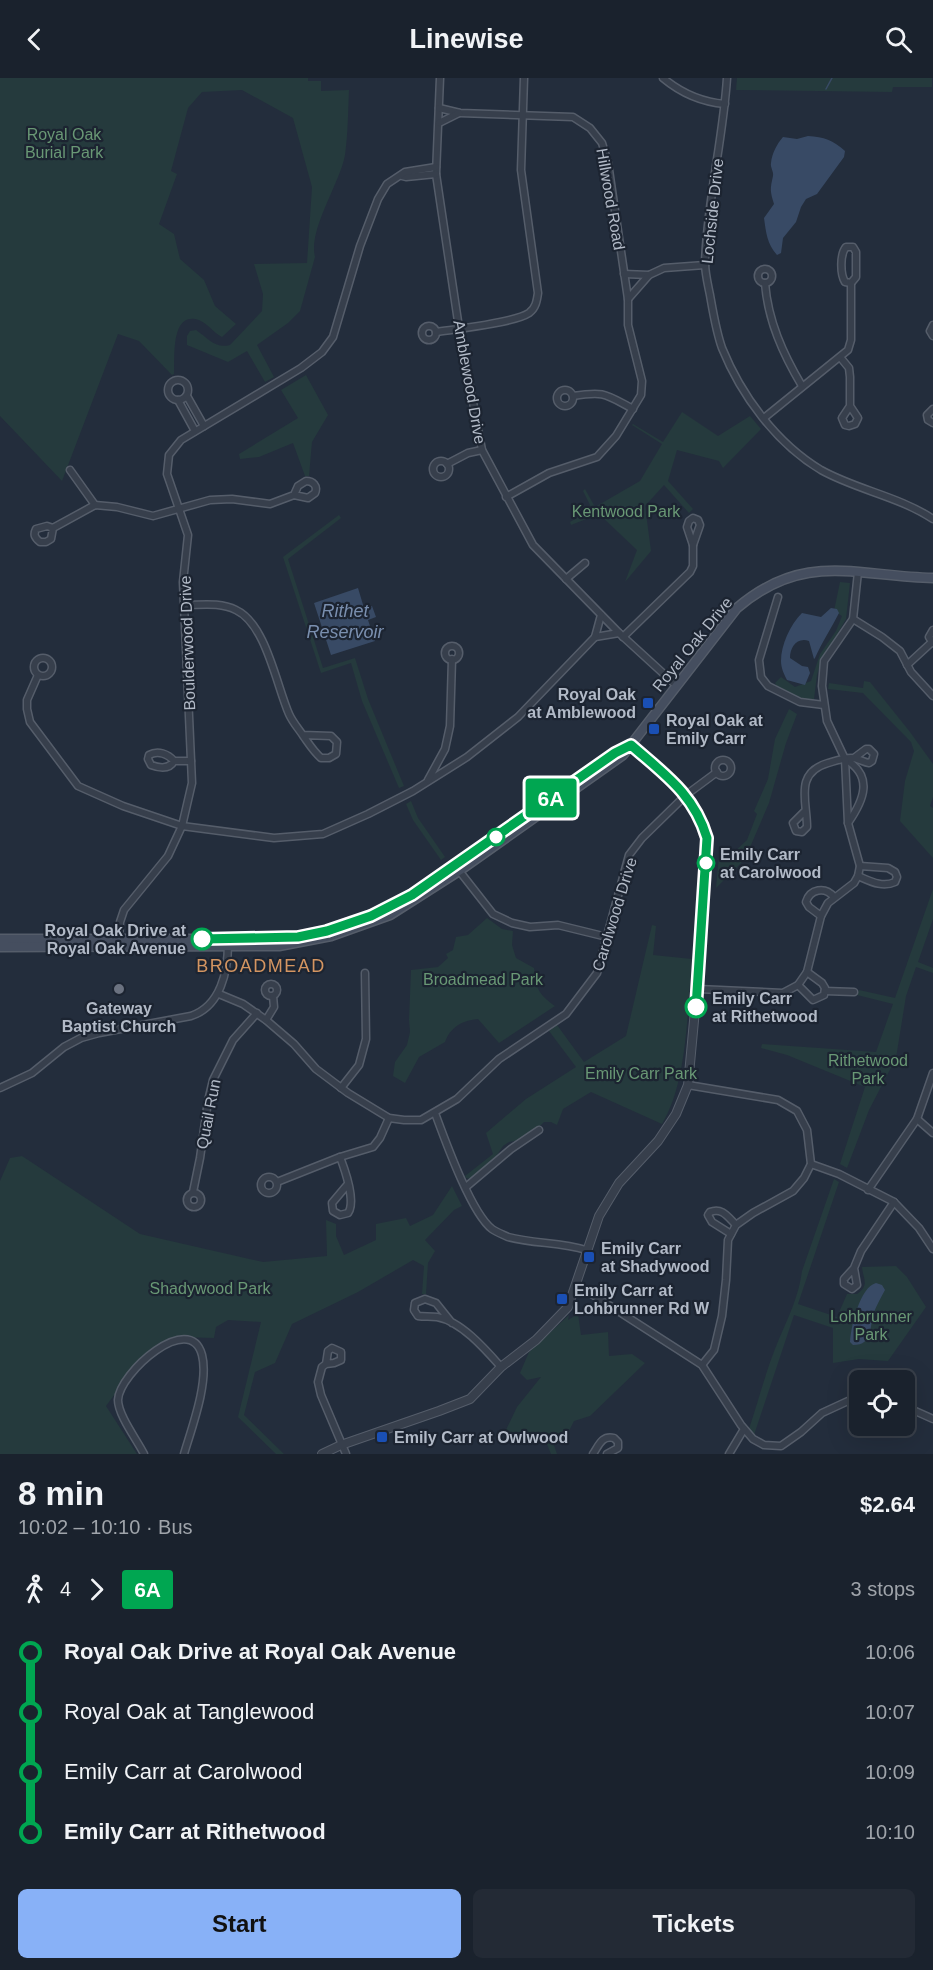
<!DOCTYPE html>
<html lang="en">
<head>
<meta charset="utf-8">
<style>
	body { margin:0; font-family:Arial,sans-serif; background:#232a35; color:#f1f3f6; height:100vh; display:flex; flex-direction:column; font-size:22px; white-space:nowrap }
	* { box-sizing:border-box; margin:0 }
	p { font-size:20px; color:#9fa4aa }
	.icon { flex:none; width:33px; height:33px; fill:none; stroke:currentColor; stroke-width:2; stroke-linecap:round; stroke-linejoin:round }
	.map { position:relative; height:1376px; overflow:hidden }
	.sheet { display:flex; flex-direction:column; background:#1a222d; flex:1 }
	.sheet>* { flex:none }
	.badge { padding:0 12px; border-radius:4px; font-size:21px; line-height:39px }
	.fabs { position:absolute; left:849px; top:1292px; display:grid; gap:12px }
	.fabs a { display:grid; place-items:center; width:66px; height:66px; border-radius:9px; background:#1a222d; box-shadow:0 6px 24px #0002,0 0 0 2px #383f49; font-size:30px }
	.map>.badge { position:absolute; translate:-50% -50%; box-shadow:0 0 0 3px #fff }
	.legs { display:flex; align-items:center; gap:9px; height:66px; padding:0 18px; font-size:20px }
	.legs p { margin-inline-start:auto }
	.headline { display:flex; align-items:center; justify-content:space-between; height:102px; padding:0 18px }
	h1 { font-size:33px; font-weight:800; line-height:45px }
	.button { display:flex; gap:12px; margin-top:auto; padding:12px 18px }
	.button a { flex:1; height:69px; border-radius:9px; background:#88b1f7; color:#111; font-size:24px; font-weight:800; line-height:69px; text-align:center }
	.button a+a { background:#232a35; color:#f1f3f6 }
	ul { padding:0 18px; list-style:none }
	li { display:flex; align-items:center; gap:21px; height:60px; font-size:22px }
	li i { display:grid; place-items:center; width:9px; height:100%; margin:0 8px; background:currentColor }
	li i::after { content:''; width:15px; height:15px; margin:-8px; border:4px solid; border-radius:50%; background:#1a222d }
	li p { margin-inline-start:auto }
	li:first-child i { background:linear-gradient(#0000 50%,currentColor 0) }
	li:last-child i { background:linear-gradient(currentColor 50%,#0000 0) }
	header { display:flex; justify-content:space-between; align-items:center; height:78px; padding:0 18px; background:#1a222d; font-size:27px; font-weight:800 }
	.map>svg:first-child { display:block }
</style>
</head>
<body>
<header><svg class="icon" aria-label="back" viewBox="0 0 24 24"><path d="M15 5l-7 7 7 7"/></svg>Linewise<svg class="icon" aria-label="search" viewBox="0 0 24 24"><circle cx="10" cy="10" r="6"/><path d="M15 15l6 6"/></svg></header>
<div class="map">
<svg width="933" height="1376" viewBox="0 0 933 1376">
	<rect width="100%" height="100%" fill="#232d3c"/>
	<!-- green -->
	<g fill="#253a3d">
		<path d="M0,0H308V3H321V13L349,12C348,34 348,56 345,77C340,105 308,152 315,179L300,233L288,245L257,267L274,299L265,304L247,273L228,284L187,267V258L190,253L196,252C208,260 215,271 230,267L262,233L263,216L254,186L307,185L312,109L293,40L242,12L202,14L188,30L171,93L177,96L159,146L174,156L180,181L204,202L215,228L236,246L222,259C214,255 208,246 199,242C170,232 175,281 174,296L172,297L139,263L118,256L62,403L0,338Z"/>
		<path d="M737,0H932V9H893L892,14L736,12Z"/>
		<path d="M306,297L328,337L312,364L309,398H305L293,365L259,379L240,381L239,376L298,340L281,312Z"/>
		<path d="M682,334L718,358L750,338L761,351L723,390L719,383L677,372L668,403L693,431L689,435L664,407L645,428L651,473L625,504L637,472L599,436L571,447L570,444L592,431L583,413L585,411L595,429L640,403L662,366L632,347L633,346L663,364Z"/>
		<path d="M339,437L341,440L288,481L323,590L355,580L368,621L404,708L399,710L362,623L351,585L321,595L283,479Z"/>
		<path d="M840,504L850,505L846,541L821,584L817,597L814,621L811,623L800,620L777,609L775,605L781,599L795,609L811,603L820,576L836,553L842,538L834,533Z"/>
		<path d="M864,603L870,604L910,654L933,686V719L930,728L933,730V780L900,743L905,703L914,673L911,664L863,615L828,611L829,605L863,610Z"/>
		<path d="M789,631L797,636L786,665L769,725L745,781L716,810L719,777L732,776L747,762L757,736L754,733L768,701L775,661Z"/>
		<path d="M411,723L418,740L445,779L441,782L413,742L406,726Z"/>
		<path d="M933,811V841L918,884L933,890V895L916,889L906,918L896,980L869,1032L847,1090L840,1086L865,1009L787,977L761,970L762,966L876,974L893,926L857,917L859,912L895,920Z"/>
		<path d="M487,840L502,851L513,853L512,867L516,880L534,890C537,911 537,915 555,928L499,965L478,941C463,942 450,949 445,964L419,979L405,1005L393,998L395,984L407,967L410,954L409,942L411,892L438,889L448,880L446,876L453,872L456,859L468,857Z"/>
		<path d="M652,847L656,848L653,877L692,881C687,931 688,1003 662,1046L591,1014L563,1031L557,1047L551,1044H544L527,1061L509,1064L503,1068L488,1090L471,1101L466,1100L465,1098L493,1076L486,1055L526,1021L576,989L549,953L557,947L584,984L626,958Z"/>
		<path d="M22,1078L140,1156L263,1184L327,1178L326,1142L336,1146V1158L344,1177L376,1162V1146L406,1140L410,1148L433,1137L452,1108L462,1128L454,1132L425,1162L435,1173L428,1185L426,1216H422L424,1188L413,1182L358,1214L292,1246L275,1285L255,1294L244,1337L284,1376H276L238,1339L261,1244L228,1242L216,1249L214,1260L180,1259L159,1265L144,1277L106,1328L137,1376H0V1103L10,1080Z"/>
		<path d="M834,1101L839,1104L798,1226L837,1239L847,1216H857C870,1207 863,1201 862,1189L896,1188L907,1199L926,1229L888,1283L859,1281L833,1285V1250L794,1237L754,1357L749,1351C759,1321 767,1289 779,1261C789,1238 799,1217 802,1193Z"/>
		<path d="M578,1236L581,1257L608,1254L609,1278L632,1276L645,1285L590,1338L574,1343L568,1355L551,1359L557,1376H551L545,1361L523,1365L504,1356L517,1329L541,1299L527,1302L520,1295L529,1274L569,1237L568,1242Z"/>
	</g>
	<!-- water -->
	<g fill="#384a65">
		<path d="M808,58C824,59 833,62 845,73L844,79L817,116L806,121L801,129L796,144L783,160L781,175L777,177C767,166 766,154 764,140L774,126C770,113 770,111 773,98C774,94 770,89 771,85C772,75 777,66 783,59L797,61Z"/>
		<path d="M358,510L364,530L372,528L376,539L368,542L375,563L331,577L314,525Z"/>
		<path d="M831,530L837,531L839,535C831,551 822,564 815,580L814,581L809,563C797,559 790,569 790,580L802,588L808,589L810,595L805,607L787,602C784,596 781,590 781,583C781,567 790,547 802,535L821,539Z"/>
		<path d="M876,1205L882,1207L885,1212C881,1219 877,1227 874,1234C869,1248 874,1267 853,1267L850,1264C851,1248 860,1209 876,1205Z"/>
	</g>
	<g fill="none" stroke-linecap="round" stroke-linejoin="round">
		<!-- stream -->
		<path stroke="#384a65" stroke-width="1.5" d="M826,11L832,0"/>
		<!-- minor casing -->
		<g stroke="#555d6a" stroke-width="9">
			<g id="minor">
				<path d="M440,0L436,96L459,250L482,372L533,467L619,555L677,608"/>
				<path d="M663,0C681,15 701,24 725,26"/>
				<path d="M727,0C723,62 707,123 705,185C705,195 708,207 710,217C713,234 716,253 722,270C741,317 776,365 821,392C857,412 898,418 933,441"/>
				<path d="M439,30L460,35L573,39L590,50L602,65L608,85L628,221V247L642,303L641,317L616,358L597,379L549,395L506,419"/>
				<path d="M439,45L459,35"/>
				<path d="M402,98L406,99L436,96"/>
				<path d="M846,169H853L856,174V199L851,205L845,204C840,196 840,176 846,169Z"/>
				<circle cx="765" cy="198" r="7"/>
				<path d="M624,196L649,197"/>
				<path d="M765,205C768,243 783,276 802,308"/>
				<path d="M628,221L649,197L664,190L705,187"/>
				<path d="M933,247L930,253L933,258"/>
				<circle cx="429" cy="255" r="7"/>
				<path d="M436,254C456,251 514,245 529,235C536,230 537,222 538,215L521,92L524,0"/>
				<path d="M840,279L849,290L850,299V328L842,340L845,347L849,348L855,346L858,340L850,328"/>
				<circle cx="178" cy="312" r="10"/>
				<circle cx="565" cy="320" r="8"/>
				<path d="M187,318L204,348"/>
				<path d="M573,318C605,313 605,316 633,331"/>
				<path d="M178,322L195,353"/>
				<path d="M933,331L927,337L928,342L933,345"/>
				<path d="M764,340L848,272L851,262V205"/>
				<circle cx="441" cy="391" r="8"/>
				<path d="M447,386L468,375L482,372"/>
				<path d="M70,392L95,427"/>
				<path d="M693,440L698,442L700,447L693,467L687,449L689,443Z"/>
				<path d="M53,450L51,461L46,464H40C35,460 33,457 36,451L47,448L53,450L95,427L117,429L153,438L210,422L232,421L270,426L294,417L308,420L315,415C318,408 313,403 306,403L298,408L294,417"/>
				<path d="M566,501L585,485"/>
				<path d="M778,519L759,582L761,599L768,608L800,624L824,627"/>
				<path d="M185,527C202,527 220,524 236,532C266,546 276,606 289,636C293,645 299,651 304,659C309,666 314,674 321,680H329L336,676L337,664L331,658L303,657"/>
				<path d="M853,541L882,559L900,573L911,594L933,618"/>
				<path d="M933,552L929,559L933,565"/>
				<path d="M595,559L619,555"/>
				<path d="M623,559L690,494L693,488V467"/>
				<circle cx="452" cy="575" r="7"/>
				<circle cx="43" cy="589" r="9"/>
				<path d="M907,587L932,564"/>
				<path d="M38,597L27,622V631L30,644L78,708L123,728L182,748L274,760L323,756L368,736L413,713L467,679L518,639L595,559L601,537"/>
				<path d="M845,681C874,698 864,722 848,745"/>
				<circle cx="723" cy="690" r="8"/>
				<path d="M174,683C168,676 158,672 149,677L148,681L151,687C159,690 169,692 174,683H191"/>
				<path d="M428,702L445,671L450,648L452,581"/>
				<path d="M805,733L793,745L796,753L802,754L807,749C807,723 794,695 828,685C835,683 843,680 851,680C858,680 863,684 869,685L872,683L874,676L869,671H866L854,680"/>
				<path d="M457,790L493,836L512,845L530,849L558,847L607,859"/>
				<path d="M858,798C870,803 882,810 895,804L897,799L895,794L888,790L860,788"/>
				<path d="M821,838L809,829L806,824C810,811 825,808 834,819"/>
				<path d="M119,865L120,844L124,832L168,778L182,748L192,705L183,504L188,457L167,396L169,377L181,362L301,290L322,274L333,259L360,168L378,121L387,106L405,94L436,89"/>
				<circle cx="271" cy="912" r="6"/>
				<path d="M798,907L813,922L824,917L825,910L822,905L807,894"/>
				<path d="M698,911L783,915L798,907L807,894L821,838L828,825L854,805L858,798L860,788L848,745L845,681L827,643L822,608L824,583L853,541L858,494"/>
				<path d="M825,913L854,914"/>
				<path d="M219,916L243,926L266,942L294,966L316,991L348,1015L389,1040L404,1042H421L457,1021L499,981L566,936L597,895L629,777L642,760L686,717L717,694"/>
				<path d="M266,942L274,929L273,918"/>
				<path d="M688,1007L778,1022L797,1033L807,1052L811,1086L804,1100L793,1113L753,1135L736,1147L728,1162L726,1202L722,1238L714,1272L702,1287"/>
				<path d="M0,1010L32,995L64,969L81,960L99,955L191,938C221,928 228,893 228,865"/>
				<path d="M341,1010L359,987L366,961L365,895"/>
				<path d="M435,1035C445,1062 471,1135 492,1151C496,1154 504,1157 508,1159C534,1166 561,1164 586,1172"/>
				<path d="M917,1041L933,1055"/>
				<path d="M340,1079C345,1092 356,1124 348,1135L340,1137L333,1133L332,1125L348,1106"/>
				<path d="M811,1086L839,1096L894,1124L919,1150L933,1171"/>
				<circle cx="269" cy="1107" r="8"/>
				<path d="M277,1104L340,1079L373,1069L380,1060L389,1040"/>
				<path d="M466,1109L511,1071L539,1052"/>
				<path d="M868,1112L917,1041L933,995"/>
				<path d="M193,1114L200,1080L208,1023L213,1002L233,962L257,935"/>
				<circle cx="194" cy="1122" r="7"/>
				<path d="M731,1156L712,1144L708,1137L710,1134C722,1129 728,1139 736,1147"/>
				<path d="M854,1190L857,1207L852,1211L844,1206V1201L854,1190L861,1173L894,1124"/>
				<path d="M576,1206L702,1287L741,1347L753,1361L764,1367L781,1368L801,1354L822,1335L848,1323L860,1322"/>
				<path d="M452,1245L436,1225L425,1221L415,1225L414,1232L418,1238C424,1239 431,1238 437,1239C461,1243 486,1272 501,1289"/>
				<path d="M326,1286L334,1285L341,1282V1274L332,1270L328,1273L326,1286L322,1289L318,1304L321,1317L346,1376"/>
				<path d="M904,1328L933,1341"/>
				<path d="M144,1376C137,1362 118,1337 118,1322C119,1295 190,1232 202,1277C209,1304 192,1349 184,1376"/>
				<path d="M593,1376C599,1367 602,1357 614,1360L618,1364V1370L607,1376"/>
				<path d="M729,1376L744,1351"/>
			</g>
		</g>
		<!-- tertiary casing -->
		<g stroke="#555d6a" stroke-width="10">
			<path id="tertiary" d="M322,1376L341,1367L439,1333L470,1321L501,1289L536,1262L568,1229L599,1138L619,1105L658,1063L676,1036L688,1007L698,900L707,760C694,715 664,697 631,667"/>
		</g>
		<!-- secondary casing -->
		<g stroke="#555d6a" stroke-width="11">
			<g id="secondary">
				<path d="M0,861H271C366,854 413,816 488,764C531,735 573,705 615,675L628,669"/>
				<path d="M0,869L279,868L331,858L390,837L459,793L623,677L737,530C804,473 854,498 933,500"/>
			</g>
		</g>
		<!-- minor -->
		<use href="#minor" stroke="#373f4c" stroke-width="6"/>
		<!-- tertiary -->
		<use href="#tertiary" stroke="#373f4c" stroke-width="8"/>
		<!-- secondary -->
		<use href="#secondary" stroke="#454e5f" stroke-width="8"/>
	</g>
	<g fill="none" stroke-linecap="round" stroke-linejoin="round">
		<!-- line-1 casing -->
		<g stroke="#fff" stroke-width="14">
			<path id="line-1" d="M202,861L298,859L327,853L371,838L412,817L615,675L631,667C664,696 694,716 707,760L696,929"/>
		</g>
		<!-- line-1 -->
		<use href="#line-1" stroke="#00a651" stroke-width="9"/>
	</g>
	<!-- markers -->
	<g fill="#1a4fb4" stroke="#1c2431" stroke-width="2">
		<rect x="642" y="619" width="12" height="12" rx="3"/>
		<rect x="648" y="645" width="12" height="12" rx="3"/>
		<rect x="583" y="1173" width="12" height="12" rx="3"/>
		<rect x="556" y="1215" width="12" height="12" rx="3"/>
		<rect x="376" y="1353" width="12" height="12" rx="3"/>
	</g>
	<g fill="#fff" stroke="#00a651" stroke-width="3">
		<circle cx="496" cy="759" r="8"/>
		<circle cx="706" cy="785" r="8"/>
		<circle cx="202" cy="861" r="10"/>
		<circle cx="696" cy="929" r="10"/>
	</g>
	<circle fill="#6b7280" stroke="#1c2431" stroke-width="2" cx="119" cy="911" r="6"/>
	<g text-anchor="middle" stroke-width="4.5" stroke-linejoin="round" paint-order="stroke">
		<!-- park labels -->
		<g font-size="16" fill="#699875" stroke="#1c2431">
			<text x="64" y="62">Royal Oak<tspan x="64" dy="18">Burial Park</tspan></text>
			<text x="626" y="439">Kentwood Park</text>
			<text x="483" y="907">Broadmead Park</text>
			<text x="868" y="988">Rithetwood<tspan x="868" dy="18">Park</tspan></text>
			<text x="641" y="1001">Emily Carr Park</text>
			<text x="210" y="1216">Shadywood Park</text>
			<text x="871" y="1244">Lohbrunner<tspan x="871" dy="18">Park</tspan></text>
		</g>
		<!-- street labels -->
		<g font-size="16" fill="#b2bac7" stroke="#1c2431">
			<text transform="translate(611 121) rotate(80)" y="6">Hillwood Road</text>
			<text transform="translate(712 133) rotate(-84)" y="6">Lochside Drive</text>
			<text transform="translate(470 304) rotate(80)" y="6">Amblewood Drive</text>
			<text transform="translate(187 565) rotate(-92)" y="6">Boulderwood Drive</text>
			<text transform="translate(692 566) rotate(-51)" y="6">Royal Oak Drive</text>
			<text transform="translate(614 836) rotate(-73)" y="6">Carolwood Drive</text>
			<text transform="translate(208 1036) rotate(-79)" y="6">Quail Run</text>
		</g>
		<!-- poi labels -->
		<g font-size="16" font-weight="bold" fill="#b2bac7" stroke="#1c2431" text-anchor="start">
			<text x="636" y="622" text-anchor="end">Royal Oak<tspan x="636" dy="18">at Amblewood</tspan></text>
			<text x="666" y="648">Royal Oak at<tspan x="666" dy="18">Emily Carr</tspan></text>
			<text x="119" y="936" text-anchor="middle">Gateway<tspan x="119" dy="18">Baptist Church</tspan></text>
			<text x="601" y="1176">Emily Carr<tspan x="601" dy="18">at Shadywood</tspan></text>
			<text x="574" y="1218">Emily Carr at<tspan x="574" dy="18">Lohbrunner Rd W</tspan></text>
			<text x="394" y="1365">Emily Carr at Owlwood</text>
		</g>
		<!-- stop labels -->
		<g font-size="16" font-weight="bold" fill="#b2bac7" stroke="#1c2431" text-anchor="start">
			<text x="720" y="782">Emily Carr<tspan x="720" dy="18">at Carolwood</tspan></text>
			<text x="186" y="858" text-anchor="end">Royal Oak Drive at<tspan x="186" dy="18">Royal Oak Avenue</tspan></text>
			<text x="712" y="926">Emily Carr<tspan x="712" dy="18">at Rithetwood</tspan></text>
		</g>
		<!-- water labels -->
		<g font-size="18" font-style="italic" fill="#7a8faf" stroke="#1c2431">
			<text x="345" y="539">Rithet<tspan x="345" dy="21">Reservoir</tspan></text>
		</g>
		<!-- neighbourhood labels -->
		<g font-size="18" letter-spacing="1.5" fill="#d49561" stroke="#1c2431">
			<text x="261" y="894">BROADMEAD</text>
		</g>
	</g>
</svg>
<div class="fabs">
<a><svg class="icon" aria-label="locate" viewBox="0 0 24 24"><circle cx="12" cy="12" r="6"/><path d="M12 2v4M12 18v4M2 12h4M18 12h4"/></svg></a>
</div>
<b class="badge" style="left:551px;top:720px;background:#00a651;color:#fff">6A</b>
</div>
<section class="sheet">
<div class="headline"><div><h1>8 min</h1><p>10:02 – 10:10 · Bus</p></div><b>$2.64</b></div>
<div class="legs"><svg class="icon" aria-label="walk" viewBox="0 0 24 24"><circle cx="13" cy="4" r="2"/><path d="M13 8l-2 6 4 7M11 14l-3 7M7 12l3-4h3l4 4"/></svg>4<svg class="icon" aria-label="forward" viewBox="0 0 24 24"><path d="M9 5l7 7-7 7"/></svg><b class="badge" style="background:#00a651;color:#fff">6A</b><p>3 stops</p></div>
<ul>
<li><i style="color:#00a651"></i><b>Royal Oak Drive at Royal Oak Avenue</b><p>10:06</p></li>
<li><i style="color:#00a651"></i><span>Royal Oak at Tanglewood</span><p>10:07</p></li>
<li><i style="color:#00a651"></i><span>Emily Carr at Carolwood</span><p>10:09</p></li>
<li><i style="color:#00a651"></i><b>Emily Carr at Rithetwood</b><p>10:10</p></li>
</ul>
<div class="button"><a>Start</a><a>Tickets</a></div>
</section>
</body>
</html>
